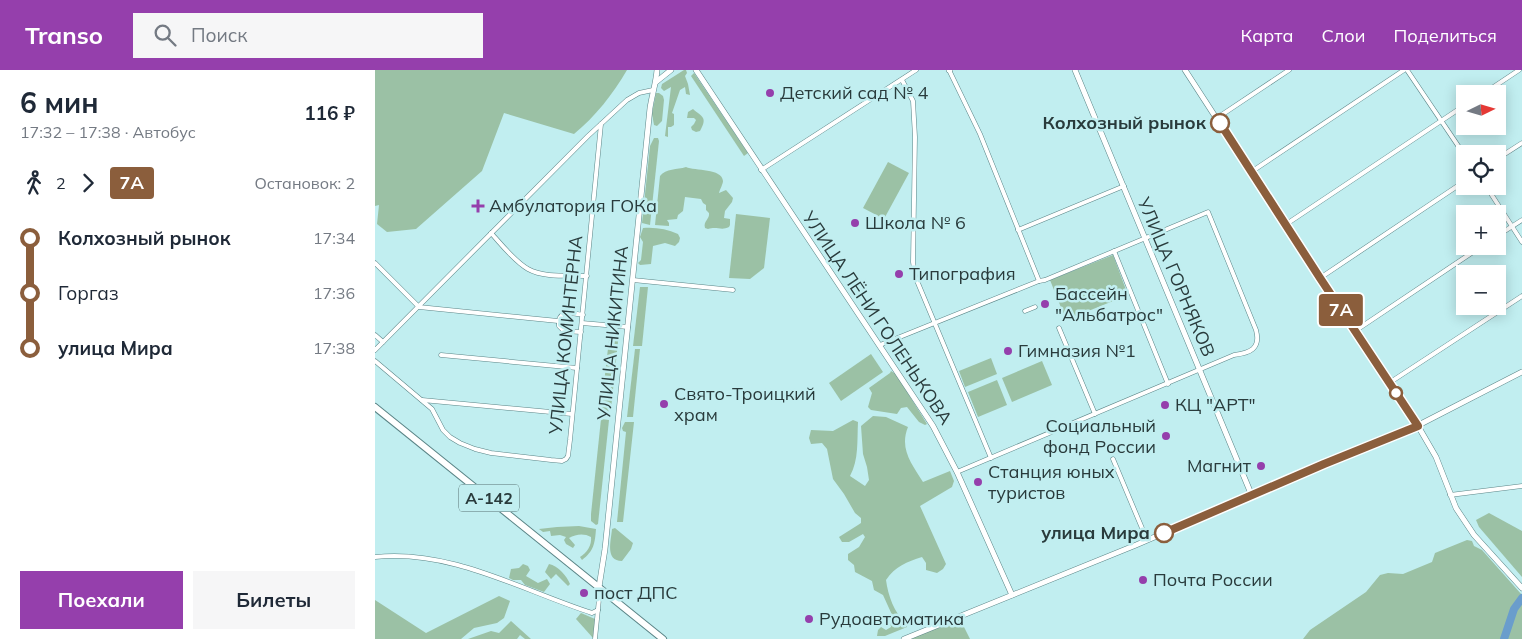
<!DOCTYPE html>
<html lang="ru">
<head>
<meta charset="utf-8">
<style>
	body { margin:0; font-family:Mulish,sans-serif; background:#f6f6f7; color:#1f2937; height:100vh; display:flex; flex-direction:column; font-size:19px; white-space:nowrap }
	* { box-sizing:border-box; margin:0 }
	p { font-size:16px; color:#747a83 }
	.icon { flex:none; width:28px; height:28px; fill:none; stroke:currentColor; stroke-width:2; stroke-linecap:round; stroke-linejoin:round }
	.map { position:relative; flex:1; overflow:hidden }
	.sheet { display:flex; flex-direction:column; background:#fff; width:375px }
	.sheet>* { flex:none }
	.badge { padding:0 10px; border-radius:4px; font-size:18px; line-height:32px }
	.needle { width:32px; rotate:85deg }
	.controls { position:absolute; left:1081px; top:15px; display:grid; gap:10px }
	.controls a { display:grid; place-items:center; width:50px; height:50px; border-radius:0px; background:#fff; box-shadow:0 2px 12px #0003; font-size:25px }
	.map>.badge { position:absolute; translate:-50% -50%; box-shadow:0 0 0 2px #fff }
	.legs { display:flex; align-items:center; gap:8px; height:55px; padding:0 20px; font-size:16px }
	.legs p { margin-inline-start:auto }
	.head { display:flex; align-items:center; justify-content:space-between; height:85px; padding:0 20px }
	h1 { font-size:28px; font-weight:700; line-height:38px }
	.action { display:flex; gap:10px; margin-top:auto; padding:10px 20px }
	.action a { flex:1; height:58px; border-radius:0px; background:#953fac; color:#fff; font-size:20px; font-weight:700; line-height:58px; text-align:center }
	.action a+a { background:#f6f6f7; color:#1f2937 }
	ul { padding:0 20px; list-style:none }
	li { display:flex; align-items:center; gap:18px; height:55px; font-size:19px }
	li i { display:grid; place-items:center; width:8px; height:100%; margin:0 6px; background:currentColor }
	li i::after { content:''; width:12px; height:12px; margin:-6px; border:4px solid; border-radius:50%; background:#fff }
	li p { margin-inline-start:auto }
	li:first-child i { background:linear-gradient(#0000 50%,currentColor 0) }
	li:last-child i { background:linear-gradient(currentColor 50%,#0000 0) }
	header { display:flex; align-items:center; gap:30px; box-sizing:border-box; height:70px; padding:0 25px; background:#953fac; color:#fff }
	header strong { font-size:24px }
	nav { display:flex; gap:28px; margin-inline-start:auto; font-size:18px }
	.search { width:350px; height:45px; background:#f6f6f7; display:flex; align-items:center; gap:12px; box-sizing:border-box; padding:0 18px; border-radius:0px; color:#747a83; font-size:19px }
	main { display:flex; flex:1; min-height:0 }
	.map>svg:first-child { display:block }
</style>
</head>
<body>
<header>
<strong>Transo</strong>
<div class="search"><svg class="icon" aria-label="search" viewBox="0 0 24 24"><circle cx="10" cy="10" r="6"/><path d="M15 15l6 6"/></svg>Поиск</div>
<nav><a>Карта</a><a>Слои</a><a>Поделиться</a></nav>
</header>
<main>
<section class="sheet">
<div class="head"><div><h1>6 мин</h1><p>17:32 – 17:38 · Автобус</p></div><b>116 ₽</b></div>
<div class="legs"><svg class="icon" aria-label="walk" viewBox="0 0 24 24"><circle cx="13" cy="4" r="2"/><path d="M13 8l-2 6 4 7M11 14l-3 7M7 12l3-4h3l4 4"/></svg>2<svg class="icon" aria-label="forward" viewBox="0 0 24 24"><path d="M9 5l7 7-7 7"/></svg><b class="badge" style="background:#8b5e3c;color:#fff">7А</b><p>Остановок: 2</p></div>
<ul>
<li><i style="color:#8b5e3c"></i><b>Колхозный рынок</b><p>17:34</p></li>
<li><i style="color:#8b5e3c"></i><span>Горгаз</span><p>17:36</p></li>
<li><i style="color:#8b5e3c"></i><b>улица Мира</b><p>17:38</p></li>
</ul>
<div class="action"><a>Поехали</a><a>Билеты</a></div>
</section>
<div class="map">
<svg width="1147" height="569" viewBox="0 0 1147 569">
	<rect width="100%" height="100%" fill="#c1eef0"/>
	<!-- green -->
	<g fill="#9bc1a5">
		<path d="M0,0H252C238,24 220,47 199,64L129,43L107,101L41,159L12,162L2,154L4,135L0,136Z"/>
		<path d="M309,0H311L312,3L310,6L313,14L315,25L311,24L310,17L305,20L297,43L299,44V55L296,57H293V67L290,66L296,17L289,21L286,18L287,14Z"/>
		<path d="M319,3L373,83L369,86L316,6Z"/>
		<path d="M281,23H284L288,26L289,30L287,51L282,56L279,55L277,44Z"/>
		<path d="M318,39C327,47 333,47 325,61L321,62L317,60L316,57L319,54L321,50L319,48H312L313,42Z"/>
		<path d="M279,68H283L284,71L275,155L267,153L275,76Z"/>
		<path d="M513,92L534,103L509,149L488,138Z"/>
		<path d="M311,97C320,101 347,98 348,111C348,114 345,119 344,123L351,120L358,128L357,132L350,141L349,148L355,149V155L354,157C346,161 342,156 333,159L330,158C328,151 335,149 334,143L331,140V135L328,133L326,129L310,127L308,141L303,145L302,149L292,150L294,153V156L280,155L285,106C291,98 302,100 311,97Z"/>
		<path d="M361,144L395,148L389,198L375,209L354,208Z"/>
		<path d="M268,158C280,157 292,159 303,164L305,168L304,172L300,176L290,173L278,176L276,194L265,195L263,193L266,190L268,172L265,167Z"/>
		<path d="M738,185L753,225L691,250L675,210Z"/>
		<path d="M265,217H273L267,276H258Z"/>
		<path d="M238,259L242,260L244,262L236,339L233,342L228,341L226,339L235,261Z"/>
		<path d="M260,279H265L258,347H252Z"/>
		<path d="M496,284L508,302L466,331L454,313Z"/>
		<path d="M616,288L622,304L590,317L584,301Z"/>
		<path d="M667,291L677,315L637,332L627,308Z"/>
		<path d="M516,301L521,304L552,354L550,355L544,352L532,337L526,338L522,344L496,340L493,337L497,323L494,318L515,303Z"/>
		<path d="M622,310L632,335L603,347L593,322Z"/>
		<path d="M498,346L511,347L533,357C524,379 537,394 548,412L575,401L579,411L577,417L545,436L571,494L568,499L562,503L551,500V493L547,487C532,492 520,496 511,510C513,525 519,543 531,553L532,557L510,566H502L503,560L506,557L511,560L516,557L515,552L518,547L508,525L499,520L497,511L480,502L479,495L473,490V484L484,477L490,467L488,464L474,472H467L464,467L483,455L486,453V448L480,443L469,424L458,409L452,379L447,373L436,374L434,368L436,360L458,361L478,350L483,352C482,370 484,390 475,406L490,416L494,410L492,397L488,384L486,356Z"/>
		<path d="M226,349L234,350L223,454L221,455L216,451V444Z"/>
		<path d="M250,352H259L248,452H242L251,362L248,361L247,358Z"/>
		<path d="M1114,443L1147,461V507L1104,457L1101,450Z"/>
		<path d="M204,456L221,459C220,473 219,481 207,490L205,487C212,483 217,475 216,467C209,463 201,464 194,468L200,475L198,478L191,474L189,470L191,467L185,465L176,466L175,461L168,462L164,459L182,457Z"/>
		<path d="M240,458L258,473L256,479L247,491C230,491 236,471 237,459Z"/>
		<path d="M1092,470L1097,471L1099,476L1107,480L1147,525V569H928L935,560L991,522L1005,505L1013,503L1028,504L1057,492L1060,483Z"/>
		<path d="M148,494L153,496L155,500L151,506L163,513L172,509L175,514L169,522L150,515L146,510H138L134,508L136,499L144,498Z"/>
		<path d="M174,494C183,496 192,506 195,514L193,516L181,504L176,509L170,502Z"/>
		<path d="M124,526L135,531L129,548L122,553L99,558L86,569H0V530L51,563Z"/>
		<path d="M206,543L220,549L218,568L201,549Z"/>
		<path d="M585,549L595,569H535Z"/>
		<path d="M136,551L156,569H150L145,565L142,569H93L116,561L124,563Z"/>
	</g>
	<g fill="none" stroke-linecap="round" stroke-linejoin="round">
		<!-- river -->
		<path stroke="#6a9dcc" stroke-width="8" d="M1129,569L1139,539L1147,528"/>
		<!-- street casing -->
		<g stroke="#5b8587" stroke-width="5">
			<g id="street">
				<path d="M574,0L605,64L664,211"/>
				<path d="M1032,0L1090,86"/>
				<path d="M527,10L538,31L540,67L538,192L540,206L616,388"/>
				<path d="M1108,24L1144,0"/>
				<path d="M842,48L914,0"/>
				<path d="M1122,89L1147,73"/>
				<path d="M386,100L541,0"/>
				<path d="M876,102L1029,0"/>
				<path d="M1111,116L1147,172"/>
				<path d="M910,155L1090,35"/>
				<path d="M643,160L749,116"/>
				<path d="M116,163C127,175 139,191 153,199C169,208 194,205 212,206"/>
				<path d="M1122,166L1147,150"/>
				<path d="M739,181L793,314"/>
				<path d="M0,193L44,237L183,251"/>
				<path d="M945,208L1090,111"/>
				<path d="M258,210L358,220"/>
				<path d="M650,241L660,237"/>
				<path d="M207,253L253,257"/>
				<path d="M684,258L720,344"/>
				<path d="M980,261L1107,176"/>
				<path d="M206,262L189,261L184,256C182,239 197,243 208,245"/>
				<path d="M0,265L8,272"/>
				<path d="M505,275L664,211L670,210L833,142L881,260C886,279 875,283 859,285L582,402"/>
				<path d="M0,280L213,66L252,30L264,23L278,20"/>
				<path d="M66,285L202,298"/>
				<path d="M0,291L57,339L68,360L75,367L85,373L100,379L116,383L176,390L187,391L191,389L193,386L195,370L226,54"/>
				<path d="M1014,313L1147,226"/>
				<path d="M47,330L197,344"/>
				<path d="M738,389L772,470"/>
				<path d="M1075,425L1147,416"/>
				<path d="M0,487C76,479 146,520 217,543L223,540"/>
				<path d="M220,569L224,529V517"/>
			</g>
		</g>
		<!-- secondary casing -->
		<g stroke="#5b8587" stroke-width="6">
			<g id="secondary">
				<path d="M321,0L558,356L582,402L637,525"/>
				<path d="M574,0H575"/>
				<path d="M700,0L877,426"/>
				<path d="M810,0L945,208L1043,356L1061,387L1081,438L1099,465L1147,518"/>
				<path d="M281,12L296,0"/>
				<path d="M224,517L230,479L275,38C277,25 281,13 282,0"/>
				<path d="M529,569L761,475L952,393L1034,360L1147,302"/>
			</g>
		</g>
		<!-- highway casing -->
		<g stroke="#5b8587" stroke-width="8">
			<path id="highway" d="M0,337L288,569"/>
		</g>
		<!-- street -->
		<use href="#street" stroke="#fff" stroke-width="4"/>
		<!-- secondary -->
		<use href="#secondary" stroke="#fff" stroke-width="5"/>
		<!-- highway -->
		<use href="#highway" stroke="#fff" stroke-width="6"/>
	</g>
	<g fill="none" stroke-linecap="round" stroke-linejoin="round">
		<!-- line-1 casing -->
		<g stroke="#fff" stroke-width="11">
			<path id="line-1" d="M789,463L949,394L1043,356L945,208L845,53"/>
		</g>
		<!-- line-1 -->
		<use href="#line-1" stroke="#8b5e3c" stroke-width="8"/>
	</g>
	<!-- markers -->
	<g fill="#953fac" stroke="#c1eef0" stroke-width="2">
		<circle cx="395" cy="23" r="5"/>
		<path d="M100.5 128.5h5v5h5v5h-5v5h-5v-5h-5v-5h5z"/>
		<circle cx="480" cy="153" r="5"/>
		<circle cx="524" cy="204" r="5"/>
		<circle cx="670" cy="234" r="5"/>
		<circle cx="633" cy="281" r="5"/>
		<circle cx="289" cy="334" r="5"/>
		<circle cx="790" cy="335" r="5"/>
		<circle cx="791" cy="366" r="5"/>
		<circle cx="886" cy="396" r="5"/>
		<circle cx="603" cy="412" r="5"/>
		<circle cx="768" cy="510" r="5"/>
		<circle cx="209" cy="523" r="5"/>
		<circle cx="434" cy="549" r="5"/>
	</g>
	<g fill="#fff" stroke="#8b5e3c" stroke-width="2.5">
		<circle cx="845" cy="53" r="9"/>
		<circle cx="1021" cy="323" r="6"/>
		<circle cx="789" cy="463" r="9"/>
	</g>
	<g text-anchor="middle" stroke-width="5" stroke-linejoin="round" paint-order="stroke">
		<!-- shield labels -->
		<rect fill="#c1eef0" stroke="#577172" stroke-width="1" x="84" y="414.5" width="60" height="27" rx="4"/>
		<g font-size="16" font-weight="bold" fill="#293b3c">
			<text x="114" y="434">А-142</text>
		</g>
		<!-- poi labels -->
		<g font-size="18" fill="#293b3c" stroke="#c1eef0" text-anchor="start">
			<text x="405" y="29">Детский сад № 4</text>
			<text x="114" y="142">Амбулатория ГОКа</text>
			<text x="490" y="159">Школа № 6</text>
			<text x="534" y="210">Типография</text>
			<text x="680" y="230">Бассейн<tspan x="680" dy="21">"Альбатрос"</tspan></text>
			<text x="643" y="287">Гимназия №1</text>
			<text x="299" y="330">Свято-Троицкий<tspan x="299" dy="21">храм</tspan></text>
			<text x="800" y="341">КЦ "АРТ"</text>
			<text x="781" y="362" text-anchor="end">Социальный<tspan x="781" dy="21">фонд России</tspan></text>
			<text x="876" y="402" text-anchor="end">Магнит</text>
			<text x="613" y="408">Станция юных<tspan x="613" dy="21">туристов</tspan></text>
			<text x="778" y="516">Почта России</text>
			<text x="219" y="529">пост ДПС</text>
			<text x="444" y="555">Рудоавтоматика</text>
		</g>
		<!-- stop labels -->
		<g font-size="18" font-weight="bold" fill="#293b3c" stroke="#c1eef0" text-anchor="end">
			<text x="831" y="59">Колхозный рынок</text>
			<text x="775" y="469">улица Мира</text>
		</g>
		<!-- street labels -->
		<g font-size="18" fill="#293b3c" stroke="#c1eef0">
			<text transform="translate(801 207) rotate(67)" y="6">УЛИЦА ГОРНЯКОВ</text>
			<text transform="translate(502 248) rotate(56)" y="6">УЛИЦА ЛЁНИ ГОЛЕНЬКОВА</text>
			<text transform="translate(238 263) rotate(-84)" y="6">УЛИЦА НИКИТИНА</text>
			<text transform="translate(191 265) rotate(-84)" y="6">УЛИЦА КОМИНТЕРНА</text>
		</g>
	</g>
</svg>
<div class="controls">
<a><svg class="needle" viewBox="-14 -14 28 28"><path d="M0-13l5 13h-10z" fill="#e53935"/><path d="M0 13l5-13h-10z" fill="#747a83"/></svg></a>
<a><svg class="icon" aria-label="locate" viewBox="0 0 24 24"><circle cx="12" cy="12" r="6"/><path d="M12 2v4M12 18v4M2 12h4M18 12h4"/></svg></a>
<a>+</a>
<a>−</a>
</div>
<b class="badge" style="left:966px;top:240px;background:#8b5e3c;color:#fff">7А</b>
</div>
</main>
</body>
</html>
